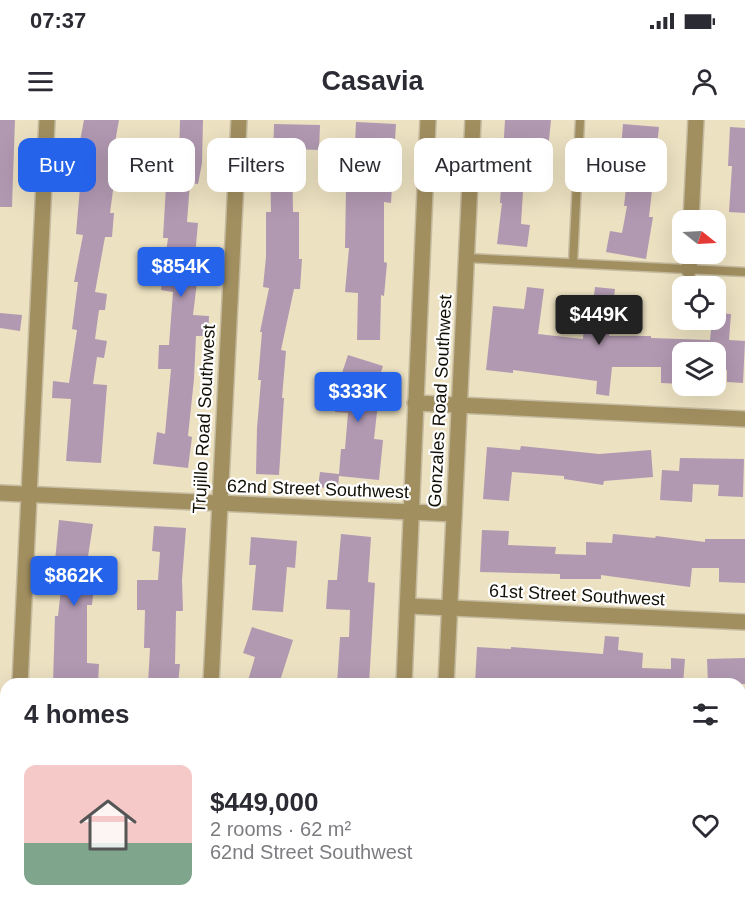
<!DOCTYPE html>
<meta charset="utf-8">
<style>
:root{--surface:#fff;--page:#f2f2f3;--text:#2b2b33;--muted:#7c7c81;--line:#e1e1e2;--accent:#2563eb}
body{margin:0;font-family:Helvetica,sans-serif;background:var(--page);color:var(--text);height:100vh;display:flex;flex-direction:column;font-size:22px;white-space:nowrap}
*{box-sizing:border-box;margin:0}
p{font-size:20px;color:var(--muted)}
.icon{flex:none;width:33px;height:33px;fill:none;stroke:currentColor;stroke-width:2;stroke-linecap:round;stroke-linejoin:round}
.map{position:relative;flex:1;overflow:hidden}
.panel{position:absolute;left:0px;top:558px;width:746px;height:234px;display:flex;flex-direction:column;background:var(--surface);border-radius:18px 18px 0 0;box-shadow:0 6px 24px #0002}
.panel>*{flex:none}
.guide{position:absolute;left:18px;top:18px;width:710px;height:54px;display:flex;gap:12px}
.needle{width:39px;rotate:108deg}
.buttons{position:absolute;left:672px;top:90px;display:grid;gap:12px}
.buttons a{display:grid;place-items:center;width:54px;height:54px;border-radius:12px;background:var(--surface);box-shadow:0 6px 24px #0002;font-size:30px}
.price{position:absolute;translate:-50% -51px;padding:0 14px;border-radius:6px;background:var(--accent);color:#fff;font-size:20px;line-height:39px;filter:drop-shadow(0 2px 3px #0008)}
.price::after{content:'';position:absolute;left:50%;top:36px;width:18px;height:14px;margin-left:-9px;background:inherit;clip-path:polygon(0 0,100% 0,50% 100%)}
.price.current{background:#222;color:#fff}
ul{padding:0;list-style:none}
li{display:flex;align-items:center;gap:18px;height:150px;padding:0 24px}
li+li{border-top:2px solid var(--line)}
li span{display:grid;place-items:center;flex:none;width:168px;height:120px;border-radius:12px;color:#555}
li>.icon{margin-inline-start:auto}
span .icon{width:72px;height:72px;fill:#fffc;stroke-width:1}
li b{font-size:26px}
h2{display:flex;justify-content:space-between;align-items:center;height:72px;padding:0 24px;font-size:26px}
.pill{padding:0 21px;border-radius:12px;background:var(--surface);box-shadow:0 6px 24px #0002;font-size:21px;line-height:54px}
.pill.current{background:var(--accent);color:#fff}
.status{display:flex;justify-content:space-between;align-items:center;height:42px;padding:0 30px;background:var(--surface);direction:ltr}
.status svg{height:16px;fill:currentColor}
header{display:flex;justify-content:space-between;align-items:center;height:78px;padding:0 24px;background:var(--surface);font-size:27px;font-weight:600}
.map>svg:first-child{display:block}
.building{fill:#b199b1}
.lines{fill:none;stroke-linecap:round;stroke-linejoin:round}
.service-casing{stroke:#c5bb9f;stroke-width:11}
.minor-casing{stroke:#c5bb9f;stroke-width:18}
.tertiary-casing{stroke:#c5bb9f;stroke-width:18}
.service{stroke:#a28f60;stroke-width:8}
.minor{stroke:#a28f60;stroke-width:15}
.tertiary{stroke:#a28f60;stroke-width:15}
.labels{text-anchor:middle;stroke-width:4.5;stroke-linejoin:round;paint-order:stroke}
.street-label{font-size:18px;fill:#131005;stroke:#fff}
</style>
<div class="status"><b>07:37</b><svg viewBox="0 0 49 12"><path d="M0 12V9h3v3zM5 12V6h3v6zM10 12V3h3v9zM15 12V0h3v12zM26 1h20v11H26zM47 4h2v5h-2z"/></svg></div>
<header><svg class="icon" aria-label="menu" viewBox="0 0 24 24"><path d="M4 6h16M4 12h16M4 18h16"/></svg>Casavia<svg class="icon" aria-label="person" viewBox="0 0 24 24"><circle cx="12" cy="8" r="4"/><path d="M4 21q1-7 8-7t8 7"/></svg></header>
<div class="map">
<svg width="745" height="792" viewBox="0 0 745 792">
<rect width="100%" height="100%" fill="#ece1c1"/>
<!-- building -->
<g class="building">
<polygon points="0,0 15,0 12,87 0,87"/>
<polygon points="84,0 119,0 112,39 117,40 110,93 114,93 112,117 105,117 95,172 107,174 105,190 99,190 95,219 107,221 104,238 97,237 93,264 107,265 101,343 66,341 71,279 52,278 53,261 69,263 77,210 72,209 78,162 74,162 83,115 76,114 80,67 78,67 84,22 80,21"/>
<polygon points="180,0 203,0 202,43 198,64 190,63 187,102 198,103 195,136 200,137 193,195 209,196 208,216 196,216 194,259 188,316 192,317 188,348 153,344 157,312 165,314 171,249 158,249 159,225 169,225 173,172 161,170 168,118 163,118 166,66 172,38 179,39"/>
<polygon points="505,0 551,0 547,40 525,38 521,104 530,105 527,127 497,124 502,83 500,83"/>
<polygon points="356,2 396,4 391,83 384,82 384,142 387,143 384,176 381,175 380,220 357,220 358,173 345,172 349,128 345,128 346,69 353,69"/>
<polygon points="274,4 320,5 319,30 292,29 293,92 299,92 299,139 302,139 300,169 294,169 281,230 286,231 282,278 284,278 279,355 256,354 257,308 261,260 258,260 262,212 260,212 269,168 263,167 266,137 266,92 271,92 270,39 273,39"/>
<polygon points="623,4 659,7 649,97 653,97 646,139 606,132 610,111 622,113 627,86 624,86 629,41 620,40"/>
<polygon points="730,7 745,8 745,93 729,92 732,46 728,46"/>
<polygon points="527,167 544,169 538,214 583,219 584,207 590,208 595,167 615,169 609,216 651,216 651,218 710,220 712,200 716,200 716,193 731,194 729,220 745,221 743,263 727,262 727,250 716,250 716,232 682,232 682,264 661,263 661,247 612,247 609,276 596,274 597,261 513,250 513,253 486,250 493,186 524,189"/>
<polygon points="0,193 22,195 20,211 0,208"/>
<polygon points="348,235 383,246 374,273 379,274 374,319 383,320 379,360 339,356 338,369 318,367 320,352 339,354 341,329 345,329 348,293 335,292 336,271"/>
<polygon points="521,326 599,334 651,330 653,357 604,361 603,365 564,359 564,356 512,352 509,381 483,379 487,327 520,330"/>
<polygon points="680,338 744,339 743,377 718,376 719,365 693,364 692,382 660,380 662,350 679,351"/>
<polygon points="59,400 93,404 85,456 95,457 92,485 87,485 87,543 99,544 98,564 53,564 55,496 58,496 64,442 55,441"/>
<polygon points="154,406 186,408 182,460 183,491 176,491 175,544 180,544 178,564 148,564 150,528 144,528 145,490 137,490 137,460 158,460 160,432 152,431"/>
<polygon points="482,410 509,411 508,425 556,427 555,434 586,435 586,422 612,423 613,414 655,418 656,416 705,422 705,419 745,419 745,463 719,462 719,448 692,448 690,467 601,455 601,459 560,459 560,454 480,452"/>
<polygon points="341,414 371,417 368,462 375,463 369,564 337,564 340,517 349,517 350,490 326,489 328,460 337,460"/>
<polygon points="251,417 297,421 295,448 287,447 283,492 252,490 256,445 249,445"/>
<polygon points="252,507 293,520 279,564 247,564 255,537 243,533"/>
<polygon points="605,516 619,517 618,530 643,533 642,548 671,549 671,538 685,539 683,564 475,564 477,527 511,529 511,527 603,534"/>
<polygon points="745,538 745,564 708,564 707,539"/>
</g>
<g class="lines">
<!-- service casing -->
<g class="service-casing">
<g id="service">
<polyline points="467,138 745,152"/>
<polyline points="573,143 580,0"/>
</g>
</g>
<!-- minor casing -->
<g class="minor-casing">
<g id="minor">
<polyline points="691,100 696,0"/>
<polyline points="689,150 690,134"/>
<polyline points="415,283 745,299"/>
<polyline points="0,373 454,394"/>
<polyline points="408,486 745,502"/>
<polyline points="20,564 47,0"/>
<polyline points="211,564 239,0"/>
<polyline points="740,757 745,758"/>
<polyline points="10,792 10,786"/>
<polyline points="201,792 201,786"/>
</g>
</g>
<!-- tertiary casing -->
<g class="tertiary-casing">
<g id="tertiary">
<polyline points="404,564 428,0"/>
<polyline points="446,564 473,0"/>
<polyline points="393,792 393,786"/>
<polyline points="436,792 436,786"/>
</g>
</g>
<!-- service -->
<use href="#service" class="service"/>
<!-- minor -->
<use href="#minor" class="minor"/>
<!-- tertiary -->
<use href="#tertiary" class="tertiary"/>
</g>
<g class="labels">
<!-- street labels -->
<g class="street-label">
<text transform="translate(440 281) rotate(-87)" y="6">Gonzales Road Southwest</text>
<text transform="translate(204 299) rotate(-87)" y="6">Trujillo Road Southwest</text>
<text transform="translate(318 369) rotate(2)" y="6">62nd Street Southwest</text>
<text transform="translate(577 475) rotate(3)" y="6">61st Street Southwest</text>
</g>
</g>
</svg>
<div class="buttons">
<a><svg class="needle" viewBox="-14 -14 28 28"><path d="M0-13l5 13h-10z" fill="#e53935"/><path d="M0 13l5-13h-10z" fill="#7c7c81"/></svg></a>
<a><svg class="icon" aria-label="locate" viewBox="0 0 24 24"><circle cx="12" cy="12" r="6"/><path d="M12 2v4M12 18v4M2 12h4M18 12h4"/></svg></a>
<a><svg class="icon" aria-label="layers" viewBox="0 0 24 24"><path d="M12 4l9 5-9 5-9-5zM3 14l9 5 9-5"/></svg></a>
</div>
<b class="price" style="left:181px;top:178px">$854K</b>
<b class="price current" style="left:599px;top:226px">$449K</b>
<b class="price" style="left:358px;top:303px">$333K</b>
<b class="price" style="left:74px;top:487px">$862K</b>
<div class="guide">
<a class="pill current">Buy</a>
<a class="pill">Rent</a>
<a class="pill">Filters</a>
<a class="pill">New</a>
<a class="pill">Apartment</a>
<a class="pill">House</a>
</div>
<section class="panel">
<h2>4 homes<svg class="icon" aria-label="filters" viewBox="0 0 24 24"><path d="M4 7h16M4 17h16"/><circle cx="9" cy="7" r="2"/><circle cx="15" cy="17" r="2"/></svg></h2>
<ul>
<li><span style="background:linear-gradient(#f6c9c9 65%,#7fa58c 0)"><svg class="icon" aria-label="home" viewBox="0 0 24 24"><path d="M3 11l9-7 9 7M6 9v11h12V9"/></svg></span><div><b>$449,000</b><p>2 rooms · 62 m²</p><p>62nd Street Southwest</p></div><svg class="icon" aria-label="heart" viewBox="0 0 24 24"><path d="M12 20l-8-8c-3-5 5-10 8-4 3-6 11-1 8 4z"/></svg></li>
</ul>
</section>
</div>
